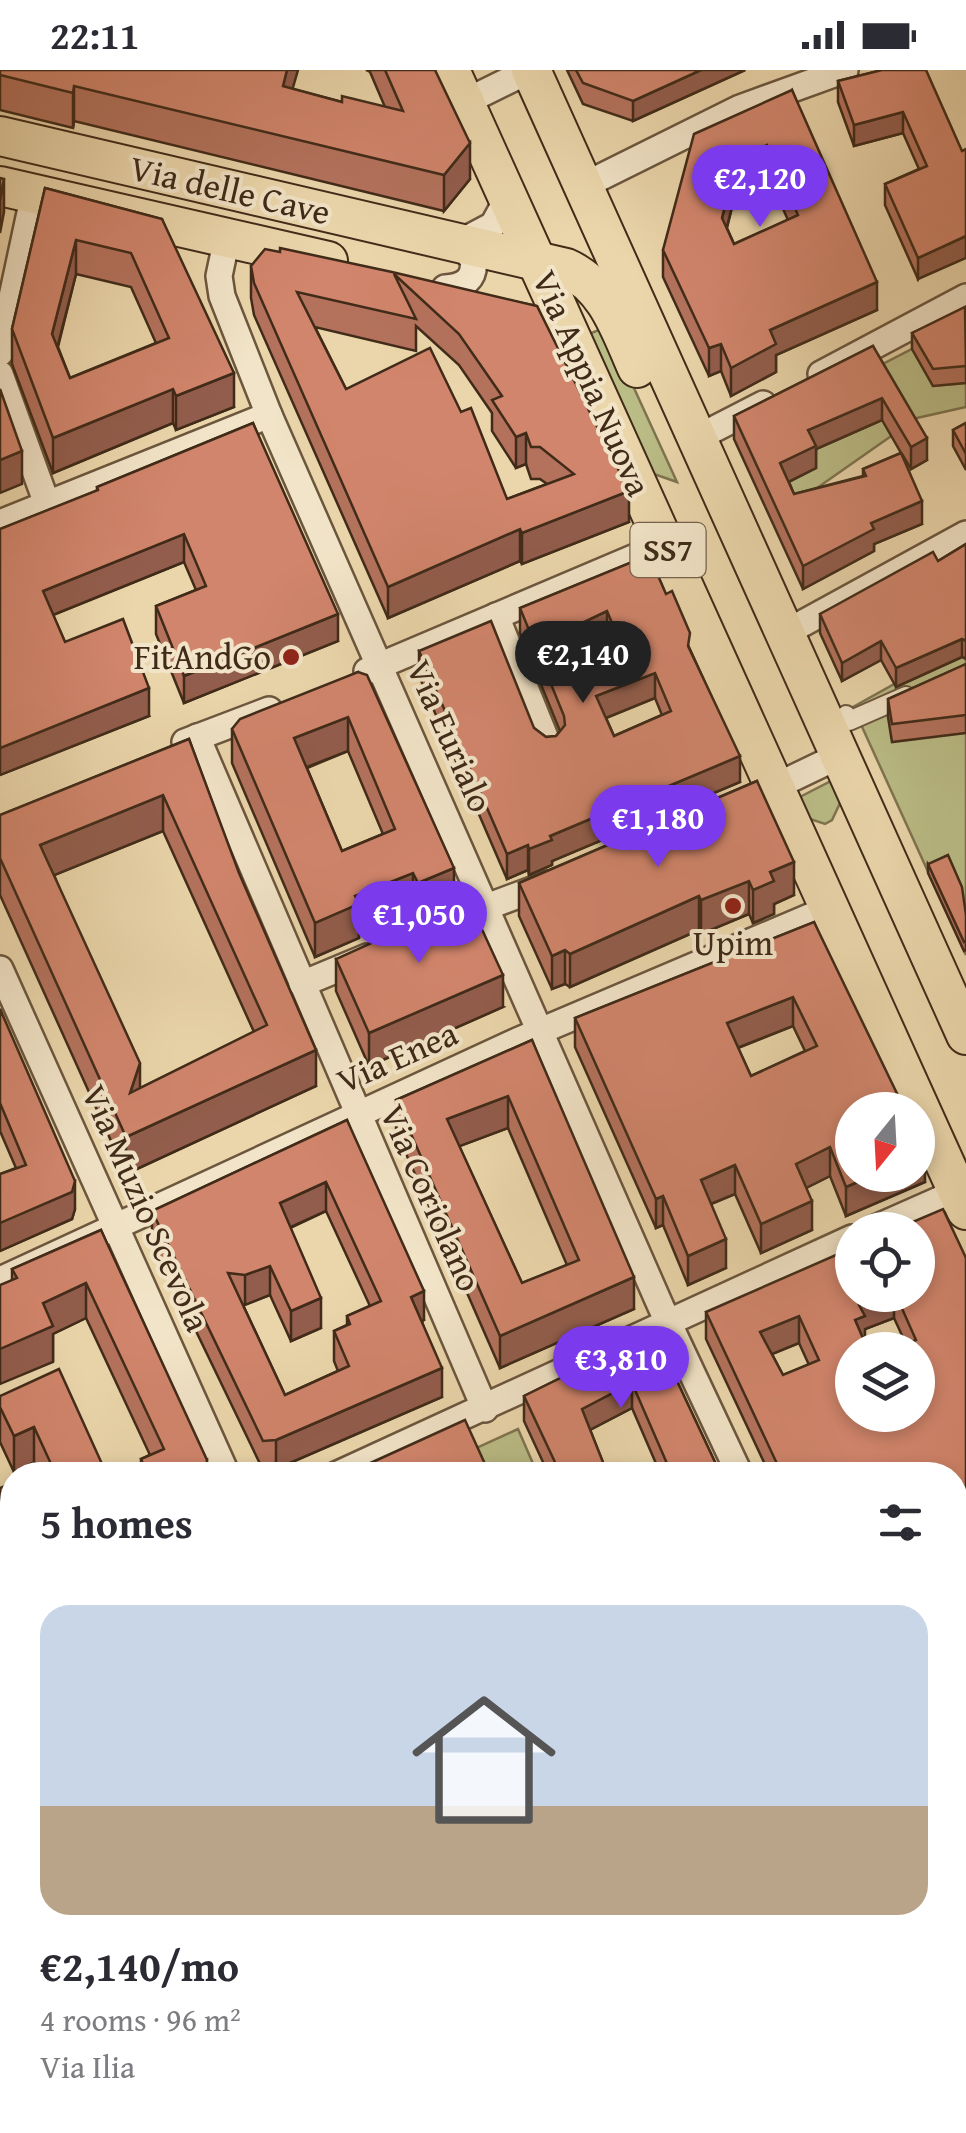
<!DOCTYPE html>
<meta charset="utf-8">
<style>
:root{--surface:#fff;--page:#f2f2f3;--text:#2b2b33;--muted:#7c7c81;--line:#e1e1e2;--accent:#7c3aed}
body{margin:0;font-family:"Gentium Book Plus",serif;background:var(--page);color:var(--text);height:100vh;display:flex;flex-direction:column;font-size:38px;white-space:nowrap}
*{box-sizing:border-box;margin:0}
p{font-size:32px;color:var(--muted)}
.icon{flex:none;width:55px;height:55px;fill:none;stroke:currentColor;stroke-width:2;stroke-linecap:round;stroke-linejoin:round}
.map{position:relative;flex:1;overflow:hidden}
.drawer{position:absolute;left:0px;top:1392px;width:968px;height:672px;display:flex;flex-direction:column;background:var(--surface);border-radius:40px 40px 0 0;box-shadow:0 5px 15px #0003}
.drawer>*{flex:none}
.needle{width:65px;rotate:198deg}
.controls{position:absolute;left:835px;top:1022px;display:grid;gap:20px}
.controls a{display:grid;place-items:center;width:100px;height:100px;border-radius:50%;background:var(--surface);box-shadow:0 5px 15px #0003;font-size:50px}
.price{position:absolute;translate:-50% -85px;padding:0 22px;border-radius:35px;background:var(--accent);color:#fff;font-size:32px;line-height:65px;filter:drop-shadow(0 2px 5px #0008)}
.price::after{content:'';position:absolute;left:50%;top:60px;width:30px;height:22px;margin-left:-15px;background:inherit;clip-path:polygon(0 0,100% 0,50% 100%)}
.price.selected{background:#222;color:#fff}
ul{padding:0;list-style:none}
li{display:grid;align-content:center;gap:20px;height:530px;padding:0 40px}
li+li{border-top:2px solid var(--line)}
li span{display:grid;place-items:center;height:310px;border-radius:30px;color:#555}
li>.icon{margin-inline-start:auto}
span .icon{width:180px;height:180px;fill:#fffc;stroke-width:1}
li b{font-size:42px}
h2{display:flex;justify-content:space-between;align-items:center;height:120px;padding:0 40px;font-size:42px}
.status{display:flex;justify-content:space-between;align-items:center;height:70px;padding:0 50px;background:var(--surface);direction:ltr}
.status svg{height:28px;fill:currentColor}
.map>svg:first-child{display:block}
.green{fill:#bbbd87;stroke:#7e7450;stroke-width:2.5}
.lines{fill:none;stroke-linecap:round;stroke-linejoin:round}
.pedestrian-casing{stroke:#6b563e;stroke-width:22}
.minor-casing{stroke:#6b563e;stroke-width:30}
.secondary-casing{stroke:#402b19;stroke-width:40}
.primary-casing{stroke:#402b19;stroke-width:42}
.pedestrian{stroke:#f2e4c8;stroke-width:18}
.minor{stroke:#f2e4c8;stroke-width:25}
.secondary{stroke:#f2e4c8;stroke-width:35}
.primary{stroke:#ebd6ab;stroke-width:38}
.wall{fill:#b4725d;stroke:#402b19;stroke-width:2.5;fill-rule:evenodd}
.shaded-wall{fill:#925d4c;stroke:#402b19;stroke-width:2.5}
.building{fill:#d1856c;stroke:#402b19;stroke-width:2.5;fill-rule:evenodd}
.poi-dot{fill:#8f2418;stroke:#f2e4c8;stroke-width:4}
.labels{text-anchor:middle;stroke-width:8;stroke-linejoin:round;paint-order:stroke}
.shield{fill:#f2e4c8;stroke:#75624e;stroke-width:2.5}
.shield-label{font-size:32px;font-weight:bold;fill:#402b19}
.street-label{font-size:35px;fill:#402b19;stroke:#f2e4c8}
.poi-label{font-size:35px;fill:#402b19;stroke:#f2e4c8;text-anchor:end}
</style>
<div class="status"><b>22:11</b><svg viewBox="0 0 49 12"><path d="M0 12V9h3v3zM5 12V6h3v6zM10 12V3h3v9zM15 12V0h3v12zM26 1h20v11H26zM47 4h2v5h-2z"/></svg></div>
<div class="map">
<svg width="966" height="2063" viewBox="0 0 966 2063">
<rect width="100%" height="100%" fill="#ebd6ab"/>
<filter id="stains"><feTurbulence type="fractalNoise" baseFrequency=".002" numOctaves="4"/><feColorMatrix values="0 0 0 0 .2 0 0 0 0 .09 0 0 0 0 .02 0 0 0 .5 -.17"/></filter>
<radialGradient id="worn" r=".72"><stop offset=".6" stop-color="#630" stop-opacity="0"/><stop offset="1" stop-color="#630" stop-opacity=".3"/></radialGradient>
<!-- green -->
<g class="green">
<polygon points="606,257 677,412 651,403 589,264"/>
<polygon points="912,279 933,316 966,313 966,337 917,348 790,437 780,416 789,342 836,370 866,357 873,299"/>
<polygon points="966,574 966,885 853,637"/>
<polygon points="833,710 842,729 832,750 825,754 801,746 794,730"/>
<polygon points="518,1359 538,1405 486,1405 474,1379"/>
</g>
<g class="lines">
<!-- pedestrian casing -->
<g class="pedestrian-casing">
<polyline id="pedestrian" points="846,645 849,651 906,626"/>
</g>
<!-- minor casing -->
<g class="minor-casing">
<g id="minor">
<polyline points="465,32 530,0"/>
<polyline points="585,115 740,38 845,0"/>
<polyline points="227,168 219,206 222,226 269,345 661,1237 740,1405"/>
<path d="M445,218C464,217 476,209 473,189L459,173L493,155L509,126"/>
<polyline points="0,283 34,124"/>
<polyline points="0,304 47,434"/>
<polyline points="821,304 966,227"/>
<polyline points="697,368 763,334"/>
<polyline points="0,453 269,345"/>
<polyline points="496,546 549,677"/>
<polyline points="787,562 966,464"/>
<polyline points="367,601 666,474"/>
<polyline points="197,667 485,1339"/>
<polyline points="185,672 269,640"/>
<polyline points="764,722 841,685"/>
<polyline points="473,842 548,814"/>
<polyline points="0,899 227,1405"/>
<polyline points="302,914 367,887"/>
<polyline points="871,1160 966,1118"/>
<polyline points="0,1210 517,971 828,839"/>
<polyline points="336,1405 852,1168"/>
<polyline points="955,1892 966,1886"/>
<polyline points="955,1943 966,1968"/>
<polyline points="516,2052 521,2063"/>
<polyline points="580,2063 602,2052"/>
<polyline points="742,2063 764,2052"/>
</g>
</g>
<!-- secondary casing -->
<g class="secondary-casing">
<g id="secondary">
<polyline points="0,1747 12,1771"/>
<polyline points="166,2052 171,2063"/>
</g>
</g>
<!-- primary casing -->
<g class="primary-casing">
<g id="primary">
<polyline points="450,0 966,1140"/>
<polyline points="531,0 966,965"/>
<path d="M0,66L566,198C607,216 620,260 637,298"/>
<polyline points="0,116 328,191"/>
</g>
</g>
<!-- pedestrian -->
<use href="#pedestrian" class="pedestrian"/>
<!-- minor -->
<use href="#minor" class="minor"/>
<!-- secondary -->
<use href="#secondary" class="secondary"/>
<!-- primary -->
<use href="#primary" class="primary"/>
</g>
<!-- wall -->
<g class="wall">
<polygon points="0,0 292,19 342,32 385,37 370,2 366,0 435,0 470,109 444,141 74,51 73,58 0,40"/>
<polygon points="567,0 745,0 633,51 583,34"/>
<polygon points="882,0 962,81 918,209 885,135 885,114 919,99 903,63 854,76 838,32 838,11"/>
<path d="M792,20L877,240L776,285V302L731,326L721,301L709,306L663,207V180ZM767,103L788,150L734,174L727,158L737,117Z"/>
<path d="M45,118L162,149L234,337L176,360L173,353L53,403L12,294V259ZM76,204L131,217L156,273L70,308L58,277Z"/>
<path d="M280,182L537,236L629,452L522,494L520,491L388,548L254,245L251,228V196ZM416,256L459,295L492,343V361L516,398L526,394L531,409H540L547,414L507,429L461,342L346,319L315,257L416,281Z"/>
<polygon points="966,239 966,313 933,316 912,279 912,263"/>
<path d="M873,276L927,390L911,399L902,384L922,454L874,474V481L803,519L734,369V346ZM882,350L901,383L863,399V406L794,424L789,412L816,398V379Z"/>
<polygon points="253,353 338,571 184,633 156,564 156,536 196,520 184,492 53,545 65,572 149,646 0,705 0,459 97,421 97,417"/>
<polygon points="966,353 966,400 953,376 953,360"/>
<polygon points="966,474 966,589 962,587 896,617 881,590 842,611 820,563 820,544 938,491"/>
<path d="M649,485L690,581L740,712L552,791V795L529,805L528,800L507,809L419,606V581L534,658L546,667L556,666L560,661L520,563V538ZM607,567L618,593L587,605L577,581ZM655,628L662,645L614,666L606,648Z"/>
<polygon points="966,594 966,663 892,672 888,647 888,629"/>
<path d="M358,602L454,832L418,848L413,837L359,859V868L315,887L232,693V659ZM348,681L383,764L342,781L307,698Z"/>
<path d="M189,669L316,1016L126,1104L0,825V745ZM163,761L254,962L140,1018L54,805Z"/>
<polygon points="757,711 794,825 774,834 774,844 753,853 749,844 701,864 699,860 570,917 565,914 552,919 519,846 519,813"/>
<polygon points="928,794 966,845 966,880 964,881 928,803"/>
<path d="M814,852L925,1112L846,1146L830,1106L806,1118L812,1160L761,1183L735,1124L716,1132L711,1134L726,1198L688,1215L663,1155L656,1158L575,977V948ZM793,956L805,981L751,1006L738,978Z"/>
<polygon points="336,889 503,937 369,996 336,921"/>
<polygon points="0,939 75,1139 72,1149 0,1181 0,1104 16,1098 0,1061"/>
<path d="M532,970L634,1239L500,1298L396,1061V1030ZM508,1058L567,1195L522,1213L459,1076Z"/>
<path d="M347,1050L424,1250L422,1251L442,1327L276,1399L263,1400L152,1170V1141ZM326,1141L370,1236L347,1246V1255L334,1261V1291L338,1301L285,1325L243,1235L270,1225L291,1271L321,1258L290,1158Z"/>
<polygon points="101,1160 207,1405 141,1405 141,1389 150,1385 86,1248 53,1264 53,1292 12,1210 12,1199"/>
<path d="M966,1188V1516L955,1522V1405H770L706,1269V1242L852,1225H918ZM894,1248L906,1274L852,1345L865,1259ZM799,1273L809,1295L783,1305L772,1284Z"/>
<polygon points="654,1262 721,1405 661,1405 632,1338 590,1360 608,1405 549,1405 524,1351 524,1326"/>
<polygon points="0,1326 107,1405 39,1401 34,1392 14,1402 0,1372"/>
<polygon points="12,1547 12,1659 0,1634 0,1553"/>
<polygon points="250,2052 484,2052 462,2063 453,2063 449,2056 436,2063 256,2063"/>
<polygon points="774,2052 955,2052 966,2063 751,2063"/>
</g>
<!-- shaded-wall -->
<g class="shaded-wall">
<polygon points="287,0 298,0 283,52 283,16"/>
<polygon points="701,0 745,0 633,51 633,31"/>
<polygon points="74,16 74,51 73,58 73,23"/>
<polygon points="903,42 903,63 854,76 854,55"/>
<polygon points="470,73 470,109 444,141 444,105"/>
<polygon points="767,75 767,103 737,117 722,176 722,148 737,90"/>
<polygon points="4,109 4,142 0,163 0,130"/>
<polygon points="966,166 966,188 918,209 918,188"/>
<polygon points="76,170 76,204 52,298 52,264"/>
<polygon points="877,212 877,240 776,285 776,302 731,326 731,298 770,260"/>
<polygon points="721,274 721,301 709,306 709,278"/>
<polygon points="234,303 234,337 176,360 176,326"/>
<polygon points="173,319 173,353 53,403 53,368"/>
<polygon points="882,328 882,350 816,379 816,398 780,416 780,393 808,360"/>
<polygon points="526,363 526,394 516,398 516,367"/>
<polygon points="927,368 927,390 911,399 911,377"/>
<polygon points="22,381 22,414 0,423 0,390"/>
<polygon points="629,421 629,452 522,494 522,463"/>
<polygon points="922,431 922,454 874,474 874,481 803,519 803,496 871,453"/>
<polygon points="520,459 520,491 388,548 388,517"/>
<polygon points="184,464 184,492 43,549 43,521"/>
<polygon points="607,541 607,567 567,586 567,560"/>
<polygon points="338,544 338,571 184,633 184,606"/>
<polygon points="962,569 962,587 896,617 896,598"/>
<polygon points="881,571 881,590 842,611 842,593"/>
<polygon points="655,603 655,628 596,652 596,626"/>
<polygon points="149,618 149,646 0,705 0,678"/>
<polygon points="348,647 348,681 294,702 294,668"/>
<polygon points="740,686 740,712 552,791 552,795 529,805 529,779 550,766"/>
<polygon points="163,725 163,761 40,811 40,775"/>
<polygon points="528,775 528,800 507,809 507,784"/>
<polygon points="794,792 794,825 774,834 774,844 753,853 753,820 770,802"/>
<polygon points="454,798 454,832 418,848 418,813"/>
<polygon points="413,803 413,837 359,859 359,868 315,887 315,853 355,826"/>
<polygon points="749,811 749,844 701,864 701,830"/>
<polygon points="699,826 699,860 570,917 570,884"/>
<polygon points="565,880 565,914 552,919 552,886"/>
<polygon points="503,905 503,937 369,996 369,963"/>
<polygon points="793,927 793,956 727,982 727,953"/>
<polygon points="316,980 316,1016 126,1104 126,1067"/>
<polygon points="140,993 140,1029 130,1023"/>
<polygon points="508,1026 508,1058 447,1081 447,1049"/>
<polygon points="830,1077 830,1106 796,1123 796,1094"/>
<polygon points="925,1083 925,1112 846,1146 846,1117 874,1105 918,1105 918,1086"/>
<polygon points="735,1095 735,1124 701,1138 701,1110"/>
<polygon points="75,1111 75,1139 72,1149 0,1181 0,1153"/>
<polygon points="326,1112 326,1141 280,1162 280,1133"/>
<polygon points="663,1126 663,1155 656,1158 656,1129"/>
<polygon points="812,1131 812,1160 761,1183 761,1154"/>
<polygon points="726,1169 726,1198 688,1215 688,1186"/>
<polygon points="270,1196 270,1225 245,1235 245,1205"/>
<polygon points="634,1207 634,1239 500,1298 500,1266"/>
<polygon points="86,1213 86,1248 53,1264 53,1292 0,1314 0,1279 43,1233"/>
<polygon points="424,1221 424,1250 411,1256 411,1227"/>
<polygon points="883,1225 894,1225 894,1248 865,1259 865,1273 855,1250 859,1235"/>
<polygon points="321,1228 321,1258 291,1271 291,1241"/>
<polygon points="799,1246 799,1273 760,1289 760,1262"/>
<polygon points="442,1298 442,1327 276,1399 276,1370"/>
<polygon points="632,1313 632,1338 582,1364 582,1339"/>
<polygon points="34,1357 34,1392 14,1402 14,1366"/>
<polygon points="207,1390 207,1405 187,1405"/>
<polygon points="790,1394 790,1405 779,1405 779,1398"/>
<polygon points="12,1461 12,1496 4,1500 4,1525 0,1527 0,1467"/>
<polygon points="966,1489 966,1516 955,1522 955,1495"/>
<polygon points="966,1596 966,1633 955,1638 955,1602"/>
<polygon points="966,1811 966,1848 955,1853 955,1816"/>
<polygon points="12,2013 12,2039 0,2043 0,2017"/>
<polygon points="433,2052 449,2052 449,2056 436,2063 414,2063"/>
<polygon points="459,2052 484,2052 462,2063 454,2063 454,2055"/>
<polygon points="892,2052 938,2052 938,2063 869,2063"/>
</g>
<!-- building -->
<g class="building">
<polygon points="0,0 287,0 283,16 342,32 342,26 403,41 385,0 435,0 470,73 444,105 74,16 73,23 0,5"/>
<polygon points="576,0 701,0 633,31 583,13"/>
<polygon points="882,0 926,0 962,81 966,79 966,166 918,188 885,114 927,96 903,42 854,55 838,11"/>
<path d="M792,20L877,212L770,260L776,274L731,298L721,274L709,278L663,180L694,64ZM767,75L798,145L734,174L722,148L737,90Z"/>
<polygon points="0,108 4,109 0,130"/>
<path d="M45,118L162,149L234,303L176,326L173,319L53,368L12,259ZM76,170L131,183L169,268L70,308L52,264Z"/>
<path d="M280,178L392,202L537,236L629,421L522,463L520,459L388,517L254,213L251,196L265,179L280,182ZM394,204L459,264L502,326L492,330L516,367L526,363L531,377H540L574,404L507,429L471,338L461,342L430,278L346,319L297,222L416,249Z"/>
<polygon points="965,237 966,296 933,299 912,263"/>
<polygon points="873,276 927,368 911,377 882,328 808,360 816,376 780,393 794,424 866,406 863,399 901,383 922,431 871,453 874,459 803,496 734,346"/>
<polygon points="0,319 22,381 0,390"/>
<polygon points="253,353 338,544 184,606 156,536 206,516 184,464 43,521 65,572 123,549 149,618 0,678 0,459 98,420 97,417"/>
<polygon points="966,353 966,384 953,360"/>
<polygon points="966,474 966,571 962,569 896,598 881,571 842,593 820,544 933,482 938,491"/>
<path d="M649,485L666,524L672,521L690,563L688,576L740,686L550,766L552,770L529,779L528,775L507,784L419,581L491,551L534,658L546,667L556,666L565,655L564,646L520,538ZM607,541L627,589L587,605L567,560ZM655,603L671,641L614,666L596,626Z"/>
<polygon points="966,594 966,645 892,654 888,629"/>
<path d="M358,602L367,605L454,798L418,813L413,803L355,826L359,834L315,853L232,659L240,649ZM348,647L395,759L342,781L294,668Z"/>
<path d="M189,669L239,803L316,980L126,1067L0,788V745ZM163,725L267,955L130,1023L140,993L40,775Z"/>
<polygon points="757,711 794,792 770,802 774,811 753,820 749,811 701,830 699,826 570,884 565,880 552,886 519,813"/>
<polygon points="948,785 962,817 966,845 966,871 964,872 928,794"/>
<polygon points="468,829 503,905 369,963 336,889"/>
<path d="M814,852L905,1040H852V1105H874L846,1117L830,1077L796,1094L812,1131L761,1154L735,1095L701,1110L726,1169L688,1186L663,1126L656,1129L575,948ZM793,927L817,976L751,1006L727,953Z"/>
<polygon points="0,939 75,1111 72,1122 0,1153 0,1104 26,1095 0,1033"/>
<path d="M532,970L634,1207L500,1266L396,1030ZM508,1026L579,1190L522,1213L447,1049Z"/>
<path d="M347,1050L424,1221L411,1227L442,1298L276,1370L263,1371L152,1141ZM326,1112L381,1231L347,1246L350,1254L334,1261L349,1296L285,1325L228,1203L245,1205L270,1196L291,1241L321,1228L280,1133Z"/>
<polygon points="918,1066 925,1083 918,1086"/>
<path d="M943,1139L966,1188V1489L955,1495V1405H795L790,1394L779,1398L706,1242L852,1178V1225H883L859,1235L865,1246L855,1250L868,1280H852V1345H918V1280H891L916,1270L896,1225H918V1160H894ZM799,1246L819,1290L783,1305L760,1262Z"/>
<polygon points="101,1160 207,1390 206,1396 187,1405 148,1405 141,1389 164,1379 86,1213 43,1233 53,1256 0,1279 0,1215 17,1208 12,1199"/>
<polygon points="654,1262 721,1405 672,1405 632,1313 582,1339 608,1405 561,1405 524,1326"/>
<polygon points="59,1299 107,1405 30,1405 52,1396 34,1357 14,1366 0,1337 0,1326"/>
<polygon points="465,1350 490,1405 447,1405 445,1401 435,1405 344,1405"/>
<polygon points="12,1413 12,1461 0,1467 0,1418"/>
<polygon points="12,1547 12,1630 0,1605 0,1553"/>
<polygon points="966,1547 966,1596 955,1602 955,1553"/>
<polygon points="955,1703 966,1742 966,1811 955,1816"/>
<polygon points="0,1823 1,1823 12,1843 12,2013 0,2017"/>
<polygon points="955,1976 966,1999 966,2063 952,2063 947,2052 955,2052"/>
<polygon points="12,2038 12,2052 133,2052 138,2063 0,2063 0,2041"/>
<polygon points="257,2052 433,2052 414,2063 263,2063"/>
<polygon points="646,2052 648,2052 653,2063 623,2063"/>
<polygon points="774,2052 892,2052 869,2063 751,2063"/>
</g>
<!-- markers -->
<g class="poi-dot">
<circle cx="291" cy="587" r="10"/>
<circle cx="733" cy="836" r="10"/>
</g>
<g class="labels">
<!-- shield labels -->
<rect class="shield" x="630.5" y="453" width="75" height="54" rx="8"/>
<g class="shield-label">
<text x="668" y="491">SS7</text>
</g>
<!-- street labels -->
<g class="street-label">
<text transform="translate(230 120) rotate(13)" y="12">Via delle Cave</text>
<text transform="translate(592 313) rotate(66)" y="12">Via Appia Nuova</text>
<text transform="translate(450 666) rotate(66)" y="12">Via Eurialo</text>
<text transform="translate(397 987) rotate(-24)" y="12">Via Enea</text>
<text transform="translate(431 1128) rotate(66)" y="12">Via Coriolano</text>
<text transform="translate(146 1138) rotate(66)" y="12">Via Muzio Scevola</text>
</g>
<!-- poi labels -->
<g class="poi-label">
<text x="271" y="599">FitAndGo</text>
<text x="733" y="885" text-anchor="middle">Upim</text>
</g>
</g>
<rect width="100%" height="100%" filter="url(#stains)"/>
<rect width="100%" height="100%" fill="url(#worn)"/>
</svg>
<div class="controls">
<a><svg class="needle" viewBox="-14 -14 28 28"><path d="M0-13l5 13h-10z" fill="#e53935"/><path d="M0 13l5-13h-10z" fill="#7c7c81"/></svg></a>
<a><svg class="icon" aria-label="locate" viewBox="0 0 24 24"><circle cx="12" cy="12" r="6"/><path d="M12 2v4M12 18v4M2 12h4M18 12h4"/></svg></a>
<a><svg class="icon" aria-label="layers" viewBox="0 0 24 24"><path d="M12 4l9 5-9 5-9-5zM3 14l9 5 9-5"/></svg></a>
</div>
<b class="price" style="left:760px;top:160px">€2,120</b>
<b class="price selected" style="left:583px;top:636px">€2,140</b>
<b class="price" style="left:658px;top:800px">€1,180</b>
<b class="price" style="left:419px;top:896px">€1,050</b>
<b class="price" style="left:621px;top:1341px">€3,810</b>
<section class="drawer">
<h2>5 homes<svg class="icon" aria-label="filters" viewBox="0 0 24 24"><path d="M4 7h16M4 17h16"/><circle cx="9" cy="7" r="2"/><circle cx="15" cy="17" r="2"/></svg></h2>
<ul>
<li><span style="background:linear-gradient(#c9d6e8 65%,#b9a48a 0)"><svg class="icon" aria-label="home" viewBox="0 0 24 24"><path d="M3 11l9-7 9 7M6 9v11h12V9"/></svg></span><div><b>€2,140/mo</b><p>4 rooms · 96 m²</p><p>Via Ilia</p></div></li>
</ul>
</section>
</div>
